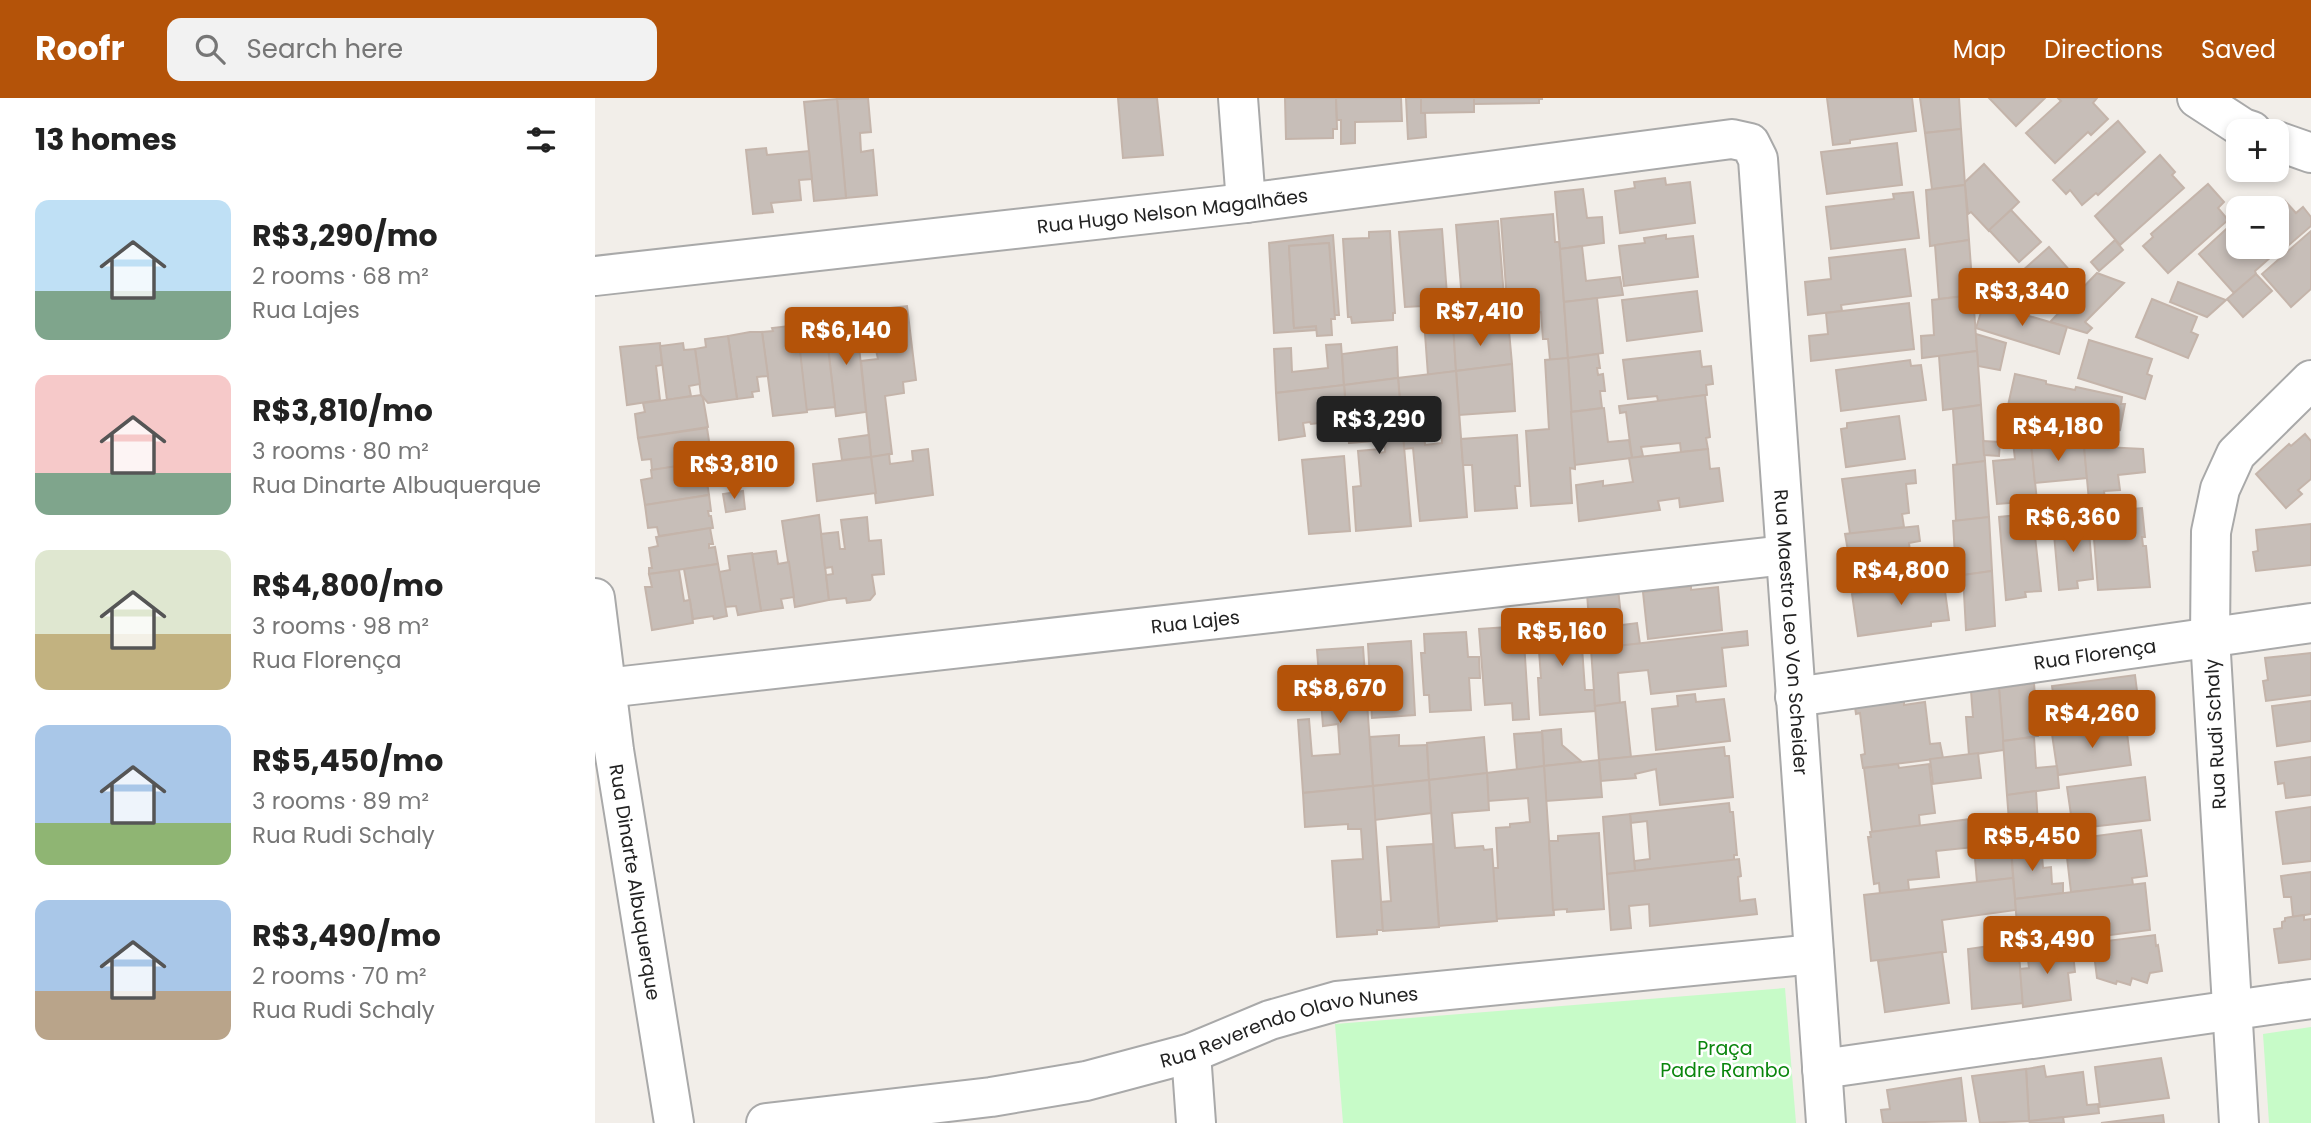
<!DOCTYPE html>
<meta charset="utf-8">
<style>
:root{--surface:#fff;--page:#f2f2f2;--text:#222;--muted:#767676;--accent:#b45309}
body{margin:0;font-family:Poppins,sans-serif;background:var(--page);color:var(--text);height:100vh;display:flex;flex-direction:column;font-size:26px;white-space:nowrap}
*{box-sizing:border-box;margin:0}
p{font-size:23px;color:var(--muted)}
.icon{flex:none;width:38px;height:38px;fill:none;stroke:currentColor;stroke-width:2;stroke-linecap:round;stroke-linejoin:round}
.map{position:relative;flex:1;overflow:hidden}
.side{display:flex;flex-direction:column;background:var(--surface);width:595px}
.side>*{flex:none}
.buttons{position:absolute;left:1631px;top:21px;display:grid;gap:14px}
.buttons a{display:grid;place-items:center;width:63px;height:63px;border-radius:14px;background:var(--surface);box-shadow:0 4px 10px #0003;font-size:35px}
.price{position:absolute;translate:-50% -60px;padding:0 16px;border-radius:7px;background:var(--accent);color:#fff;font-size:23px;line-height:46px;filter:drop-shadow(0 2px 4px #0008)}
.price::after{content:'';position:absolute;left:50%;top:42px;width:21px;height:16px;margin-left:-10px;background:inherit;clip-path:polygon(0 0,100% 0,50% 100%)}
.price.current{background:#222;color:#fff}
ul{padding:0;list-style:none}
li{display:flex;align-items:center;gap:21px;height:175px;padding:0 35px}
li span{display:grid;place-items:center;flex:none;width:196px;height:140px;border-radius:14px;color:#555}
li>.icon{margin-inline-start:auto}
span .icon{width:84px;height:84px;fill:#fffc;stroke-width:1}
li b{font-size:30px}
h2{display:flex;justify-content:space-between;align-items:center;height:84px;padding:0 35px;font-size:30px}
header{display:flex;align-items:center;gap:42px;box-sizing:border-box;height:98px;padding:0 35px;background:var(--accent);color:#fff}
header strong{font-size:33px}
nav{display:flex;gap:38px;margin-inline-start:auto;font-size:24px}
.search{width:490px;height:63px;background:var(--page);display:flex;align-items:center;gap:18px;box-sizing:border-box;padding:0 24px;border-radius:14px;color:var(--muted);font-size:26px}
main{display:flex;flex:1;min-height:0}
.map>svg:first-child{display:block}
.park{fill:#c7fbc8}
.building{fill:#c7beb8;stroke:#c4b4aa;stroke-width:2;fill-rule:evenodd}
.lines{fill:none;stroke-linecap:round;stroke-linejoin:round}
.minor-casing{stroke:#a9a9a9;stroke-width:42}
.minor{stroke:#fff;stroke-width:38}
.labels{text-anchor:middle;stroke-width:5;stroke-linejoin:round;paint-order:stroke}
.street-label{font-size:19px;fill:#222;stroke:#fff}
.park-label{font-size:19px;fill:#0a860d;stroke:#fff}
</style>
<header>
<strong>Roofr</strong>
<div class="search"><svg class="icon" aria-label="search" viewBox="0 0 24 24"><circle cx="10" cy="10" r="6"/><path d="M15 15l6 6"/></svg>Search here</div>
<nav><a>Map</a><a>Directions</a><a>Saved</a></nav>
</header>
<main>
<section class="side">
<h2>13 homes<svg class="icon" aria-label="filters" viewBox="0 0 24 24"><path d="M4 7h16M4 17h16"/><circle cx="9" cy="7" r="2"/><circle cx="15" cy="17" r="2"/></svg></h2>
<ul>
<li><span style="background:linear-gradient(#bfe0f5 65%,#7fa58c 0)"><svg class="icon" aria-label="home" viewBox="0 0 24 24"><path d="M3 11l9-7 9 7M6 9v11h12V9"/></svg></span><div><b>R$3,290/mo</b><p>2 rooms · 68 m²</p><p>Rua Lajes</p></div></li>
<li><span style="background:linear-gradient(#f6c9c9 70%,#7fa58c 0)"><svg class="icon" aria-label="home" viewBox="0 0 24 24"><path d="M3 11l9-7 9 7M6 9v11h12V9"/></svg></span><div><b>R$3,810/mo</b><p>3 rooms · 80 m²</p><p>Rua Dinarte Albuquerque</p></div></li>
<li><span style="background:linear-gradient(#dfe7d0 60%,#c2b280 0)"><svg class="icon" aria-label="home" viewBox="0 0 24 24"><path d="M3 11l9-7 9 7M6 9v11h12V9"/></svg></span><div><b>R$4,800/mo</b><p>3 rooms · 98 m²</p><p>Rua Florença</p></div></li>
<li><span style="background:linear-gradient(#a9c7e8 70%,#8fb573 0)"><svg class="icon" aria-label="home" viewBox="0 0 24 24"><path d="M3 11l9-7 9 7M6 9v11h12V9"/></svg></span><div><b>R$5,450/mo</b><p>3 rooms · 89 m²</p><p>Rua Rudi Schaly</p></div></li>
<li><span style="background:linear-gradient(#a9c7e8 65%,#b9a48a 0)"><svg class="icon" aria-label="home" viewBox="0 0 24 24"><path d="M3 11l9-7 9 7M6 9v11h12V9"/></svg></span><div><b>R$3,490/mo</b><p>2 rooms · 70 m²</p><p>Rua Rudi Schaly</p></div></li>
</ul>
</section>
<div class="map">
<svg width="1716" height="1025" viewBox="0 0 1716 1025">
<rect width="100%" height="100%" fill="#f2eee9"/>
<!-- park -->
<g class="park">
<polygon points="1190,890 1201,1025 748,1025 740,926"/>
<polygon points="1716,929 1716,1025 1674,1025 1668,936"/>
</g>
<!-- building -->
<g class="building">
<polygon points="273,0 276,34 265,35 266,54 278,52 282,97 251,100 242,1"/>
<polygon points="523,0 562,0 568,57 528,60"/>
<polygon points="690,0 741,0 742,31 738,31 738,40 691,41"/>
<polygon points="741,0 806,0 807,23 760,24 760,45 746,46 746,22 742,22"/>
<polygon points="811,0 826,0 826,15 830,15 831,39 813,41"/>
<polygon points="826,0 879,0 879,14 826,15"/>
<polygon points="879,0 947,0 947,1 944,1 944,5 879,6"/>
<polygon points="1232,0 1317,0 1321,33 1255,42 1255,45 1238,47"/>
<polygon points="1325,0 1364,0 1366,31 1330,35"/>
<polygon points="1394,0 1450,0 1421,28"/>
<polygon points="1463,0 1502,0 1498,5 1513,21 1496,37 1493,34 1460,65 1431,35 1466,3"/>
<polygon points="242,1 251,100 219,103 209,4"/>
<polygon points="1523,23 1550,54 1503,97 1501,95 1487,107 1475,92 1471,96 1458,82"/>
<polygon points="1366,31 1370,87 1337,91 1330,35"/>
<polygon points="1302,45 1307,87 1232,96 1226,54"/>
<polygon points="171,50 172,57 214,53 217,81 204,82 206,102 176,105 178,114 158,116 151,52"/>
<polygon points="1565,57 1580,74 1577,77 1589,90 1525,147 1500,118"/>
<polygon points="1389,66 1424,104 1394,133 1376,114 1373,116 1370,87 1370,84"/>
<polygon points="1070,80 1071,87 1095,84 1100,125 1025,135 1020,93 1040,90 1039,84"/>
<polygon points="1613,86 1629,104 1623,110 1633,122 1573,175 1548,148 1558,139 1556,136"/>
<polygon points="1370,87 1374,142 1335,148 1331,92"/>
<polygon points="988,91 992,120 1007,119 1009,145 965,151 960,94"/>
<polygon points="1318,94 1324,140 1236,151 1231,109 1299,101 1298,96"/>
<polygon points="1690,103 1701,115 1708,109 1716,119 1716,128 1687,153 1685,151 1660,173 1661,176 1639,195 1604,156 1640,123 1643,127 1643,149 1682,149 1682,110"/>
<polygon points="1416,112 1446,144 1424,164 1394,132"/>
<polygon points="958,116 960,144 964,144 965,151 973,260 955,262 953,241 948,241 946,214 913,217 906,121"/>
<polygon points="903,123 909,199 867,202 861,127"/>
<polygon points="847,131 853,210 857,210 861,273 833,277 828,208 810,209 804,134"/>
<polygon points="795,133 800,215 798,215 798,222 757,225 756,219 753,219 748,141 774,140 774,134"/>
<polygon points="1716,133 1716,191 1696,209 1667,176"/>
<polygon points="738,137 744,217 739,217 734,145 694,148 699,230 721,228 721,232 679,235 674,145"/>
<polygon points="1071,137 1071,141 1098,138 1103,179 1029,188 1024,148 1050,145 1049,140"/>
<polygon points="1374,142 1378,197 1344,201 1340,147"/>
<polygon points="1520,142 1528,152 1504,173 1496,164"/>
<polygon points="734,145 740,221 736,221 737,237 722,238 721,228 699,230 694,148"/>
<polygon points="987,148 991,183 1025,179 1028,197 969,204 965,151"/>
<polygon points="1454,149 1476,174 1439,206 1417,182"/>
<polygon points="1310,151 1316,198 1246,207 1247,213 1213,217 1210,184 1236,181 1234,160"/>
<polygon points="1502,175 1529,185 1490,224 1497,230 1492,235 1455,224"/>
<polygon points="1661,176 1677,193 1648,219 1632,201"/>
<polygon points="1583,184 1631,202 1612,219 1575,204"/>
<polygon points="1102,193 1107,233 1032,243 1027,202"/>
<polygon points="1378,197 1382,253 1327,260 1326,238 1339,237 1337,202"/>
<polygon points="1002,200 1008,255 973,260 969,204"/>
<polygon points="1557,201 1602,219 1596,234 1603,237 1593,260 1541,239"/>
<polygon points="1314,205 1319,251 1216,263 1214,238 1233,236 1231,215"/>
<polygon points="1389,205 1472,229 1464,256 1381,230"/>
<polygon points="312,208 321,282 308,284 309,295 290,298 297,356 276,359 266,263 283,261 281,252 265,254 260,214"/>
<polygon points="261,221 271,314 241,318 230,224"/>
<polygon points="877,223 878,235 914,233 917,266 861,273 858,225"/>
<polygon points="230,224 240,309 211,312 202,227"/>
<polygon points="202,227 212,314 178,318 167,234 178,233 177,230"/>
<polygon points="155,234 167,234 173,278 162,279 164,293 157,294 158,299 142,301 133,238"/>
<polygon points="1381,236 1411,245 1405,272 1383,268"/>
<polygon points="133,238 142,301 113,305 106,297 100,251 111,249 110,241"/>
<polygon points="1494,242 1557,261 1552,276 1557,278 1550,301 1483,280"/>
<polygon points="65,245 67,267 61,268 65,302 32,307 25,249"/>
<polygon points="88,245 89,252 100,251 105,286 94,288 96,298 72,302 65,248"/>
<polygon points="746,246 749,287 681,295 679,251 696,250 697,274 733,270 731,247"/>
<polygon points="802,249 803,280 749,287 747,256"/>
<polygon points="1105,253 1107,269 1116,268 1118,286 1111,287 1112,297 1063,303 1062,298 1033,301 1028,262"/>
<polygon points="1382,253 1386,307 1348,312 1344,258"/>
<polygon points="1003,256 1005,270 1002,270 1003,277 1008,276 1010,293 1005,293 1007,310 976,314 973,260"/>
<polygon points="973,260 980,367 980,371 975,370 977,405 936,408 931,333 954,331 950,262"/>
<polygon points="1315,262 1316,268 1326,267 1331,302 1246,313 1241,272"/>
<polygon points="917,266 920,313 864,317 861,273"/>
<path d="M861,273L872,419L825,423L818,350L809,351L803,280ZM845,320L847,345L830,347L828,322Z"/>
<polygon points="1420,276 1451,283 1451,286 1480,292 1481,289 1527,299 1526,306 1530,306 1525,332 1521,331 1517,348 1431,345 1435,326 1410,321"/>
<polygon points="803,280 816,428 761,433 758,389 766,388 763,353 785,351 785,355 790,354 788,318 776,320 779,343 754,345 749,287"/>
<polygon points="749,287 752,322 716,326 715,324 708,325 710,338 684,342 681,295"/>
<polygon points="106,297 108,300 113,329 43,340 40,316 50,314 48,305"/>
<polygon points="1110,297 1115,339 1111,340 1113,351 1086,354 1085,345 1046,349 1048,358 1037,360 1031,314 1025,315 1024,308"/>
<polygon points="1386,307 1390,363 1362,367 1358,311"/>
<polygon points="1009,310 1013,344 1034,342 1037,360 980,367 976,314"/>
<polygon points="1304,318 1310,361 1251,369 1246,331 1252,330 1252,325"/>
<polygon points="112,330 117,363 57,372 56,361 47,362 43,340"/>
<polygon points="1710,336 1716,343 1716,381 1703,392 1707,396 1691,410 1661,376 1694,346 1696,348"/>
<polygon points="274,337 276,359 247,362 244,341"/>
<polygon points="922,337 925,388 920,388 922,410 880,413 877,367 868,367 866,341"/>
<polygon points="1388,343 1405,344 1404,358 1389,357"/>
<polygon points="1418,344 1436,345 1442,403 1402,406 1398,363 1420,361"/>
<polygon points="1436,345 1489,348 1492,380 1440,385"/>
<polygon points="1489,348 1548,351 1550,374 1523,377 1525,392 1509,393 1510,401 1494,403"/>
<polygon points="333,351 338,397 281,405 276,359 294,356 295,366 318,363 317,353"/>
<polygon points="1113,351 1115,371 1124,370 1128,403 1085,409 1084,400 1063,403 1065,412 984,423 981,387 1008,383 1008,388 1038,384 1034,360"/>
<polygon points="749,358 755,433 714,436 707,362"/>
<polygon points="276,359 281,395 222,403 218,366"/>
<polygon points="1390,363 1394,419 1361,423 1358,367"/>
<polygon points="109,364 109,384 112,384 114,397 50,407 46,382 57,380 56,372"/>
<polygon points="1320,372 1321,385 1311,386 1314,415 1307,416 1309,429 1255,436 1247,381"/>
<polygon points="148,393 150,411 131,414 128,396"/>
<polygon points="114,397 116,413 113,413 114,418 116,418 118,430 64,438 62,429 53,430 50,407"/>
<polygon points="1547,410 1550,439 1547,439 1548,448 1551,448 1555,489 1503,492 1497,415"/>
<polygon points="1443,415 1444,428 1439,429 1446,493 1430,494 1431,499 1411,502 1404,419"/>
<polygon points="224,417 234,502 200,509 187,423"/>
<polygon points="272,419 274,443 286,442 289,476 277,477 280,496 275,502 252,505 251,500 234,502 231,477 238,476 237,469 230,470 226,436 243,434 245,451 250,451 246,422"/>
<polygon points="1394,419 1397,473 1361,478 1358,423"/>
<polygon points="1490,422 1491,435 1494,434 1498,481 1482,483 1483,490 1464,492 1458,425"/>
<polygon points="1716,426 1716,467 1661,473 1658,454 1663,453 1661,432"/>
<polygon points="1323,428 1325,443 1314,445 1317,472 1282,477 1283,488 1254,492 1248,454 1253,453 1250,436"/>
<polygon points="115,430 118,446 114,446 114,450 120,449 123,466 54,476 54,470 57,470 54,450 63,448 61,439"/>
<polygon points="181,453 183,466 194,464 199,499 186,501 188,510 166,513 157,456"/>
<polygon points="157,455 166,513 143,517 141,508 130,509 124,474 135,472 133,458"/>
<polygon points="123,466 132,518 119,521 118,518 98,521 89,471"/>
<polygon points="84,472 89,503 95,502 98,525 57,532 50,489 57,489 54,476"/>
<polygon points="1397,473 1400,528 1371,532 1368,477"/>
<polygon points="1348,479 1354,522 1336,524 1336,528 1263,538 1257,496 1280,492 1279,489 1283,488"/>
<polygon points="1096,488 1096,492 1123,489 1127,532 1053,541 1048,494"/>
<polygon points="1023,491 1027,527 1042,525 1045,546 996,551 992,495"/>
<polygon points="985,521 990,592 999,592 1000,613 945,617 943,580 946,580 944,553 941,553 939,524"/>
<polygon points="928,528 934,621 918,622 917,605 890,607 884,531"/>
<polygon points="1152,533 1153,547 1127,550 1131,588 1056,596 1053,572 1023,575 1025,605 1000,608 996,551"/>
<polygon points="871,534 873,559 884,559 885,580 874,580 876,612 835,614 834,597 829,597 826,555 830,555 829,536"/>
<polygon points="816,543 820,617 777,620 773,546"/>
<polygon points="768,549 778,688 708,695 703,622 714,621 717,658 745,656 743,626 728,628 722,552"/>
<polygon points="1716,555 1716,597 1671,603 1668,583 1673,582 1670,560"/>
<polygon points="1540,577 1542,593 1546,593 1550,619 1463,630 1457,588"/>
<polygon points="1439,585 1443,638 1408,643 1404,590"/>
<polygon points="1404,590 1409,652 1374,657 1371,619 1378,619 1376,593"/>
<polygon points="1100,596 1101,604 1129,601 1135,643 1061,652 1057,611 1083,608 1082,598"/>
<polygon points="1309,602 1309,607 1330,604 1335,646 1345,645 1348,660 1268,670 1266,657 1270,656 1265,615 1261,616 1260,609"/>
<polygon points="1716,603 1716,643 1682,648 1677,608"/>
<polygon points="1030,604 1036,659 1004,662 1000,608"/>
<polygon points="1531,627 1536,667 1463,677 1457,636"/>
<polygon points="966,631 967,647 987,664 949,668 947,633"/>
<polygon points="947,634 949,668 922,672 919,636"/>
<polygon points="804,637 804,648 832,647 834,682 778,688 775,639"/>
<polygon points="889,639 892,675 834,682 832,645"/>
<polygon points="1439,639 1441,670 1462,668 1464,690 1412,697 1408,643"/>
<polygon points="1129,649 1130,658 1134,658 1138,699 1065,707 1061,671 1040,676 1041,680 1006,683 1004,662"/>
<polygon points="1383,655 1386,680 1338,686 1335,661"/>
<polygon points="1716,659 1716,697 1691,700 1689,685 1683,686 1680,664"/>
<polygon points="1004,662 1007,699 951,703 949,668"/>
<polygon points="1303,666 1304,670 1334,666 1340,715 1324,717 1325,728 1277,734 1269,670"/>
<polygon points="949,668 959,817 901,821 898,770 903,770 901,730 915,729 915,726 935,724 933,700 893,703 892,675"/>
<polygon points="892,675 894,712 857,715 860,750 888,748 889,752 897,751 902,823 844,828 834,682"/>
<polygon points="1550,679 1555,722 1478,731 1472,689"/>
<polygon points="834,682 836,715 780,722 778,688"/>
<polygon points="778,688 788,832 782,832 782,836 742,839 737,763 768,761 766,731 753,731 753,726 710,729 708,695"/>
<polygon points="1441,693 1444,745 1416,749 1412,697"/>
<polygon points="1134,705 1135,714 1138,714 1142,757 1139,757 1139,762 1040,773 1039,763 1055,761 1052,723 1036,725 1035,716"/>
<polygon points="1716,709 1716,763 1688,766 1681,714"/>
<polygon points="1035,716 1040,773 1012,776 1008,719"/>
<polygon points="1414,716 1418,780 1382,784 1379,749 1341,753 1344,779 1313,782 1314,792 1285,796 1284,785 1279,786 1273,739 1276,739 1275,734"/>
<polygon points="1546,732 1552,778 1537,780 1538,787 1476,794 1470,742"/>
<polygon points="1004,735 1009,811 972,814 972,811 958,812 954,743 963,743 963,738"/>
<polygon points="1446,745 1448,770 1456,769 1457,786 1468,785 1468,795 1420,801 1416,749"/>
<polygon points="838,746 844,829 788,833 786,804 796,803 792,749"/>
<polygon points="1144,761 1146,778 1143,779 1145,803 1160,801 1162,816 1055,828 1054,806 1034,808 1036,830 1016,832 1012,776"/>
<polygon points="1716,774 1716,816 1698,819 1696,799 1689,799 1686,778"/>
<polygon points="1418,780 1421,812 1347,822 1351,854 1276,863 1269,797"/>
<polygon points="1550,785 1555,832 1507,838 1508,843 1424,854 1420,801"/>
<polygon points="1709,817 1709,822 1716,821 1716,861 1684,865 1679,831 1687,830 1687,824 1690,823 1690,820"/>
<polygon points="1560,837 1561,848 1563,847 1567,873 1555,875 1552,885 1537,880 1535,887 1522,883 1521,886 1502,880 1498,848 1504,848 1503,844"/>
<polygon points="1423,844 1428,905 1377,911 1373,851"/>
<polygon points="1477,847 1480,874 1473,875 1476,902 1428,909 1425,871 1434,870 1432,853"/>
<polygon points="1347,854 1354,905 1290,914 1283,863"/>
<polygon points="1566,960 1574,1000 1505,1009 1500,969"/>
<polygon points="1449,968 1451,979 1488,974 1492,1007 1503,1006 1504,1015 1434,1023 1431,971"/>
<polygon points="1431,971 1434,1023 1385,1025 1377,978"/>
<polygon points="1366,980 1371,1023 1288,1025 1286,1012 1295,1011 1292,992"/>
<polygon points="1568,1017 1569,1025 1506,1025"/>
<polygon points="1468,1019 1469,1025 1435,1025 1434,1023"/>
</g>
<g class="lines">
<!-- minor casing -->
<g class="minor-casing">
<g id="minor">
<polyline points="643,0 651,105"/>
<polyline points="1602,0 1648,30 1657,33"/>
<polyline points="1682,43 1716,55"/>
<path id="s1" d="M0,178L651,105L1137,41L1155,45L1163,61L1231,1025"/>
<path id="s2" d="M0,500L19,652L79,1025"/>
<path id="s3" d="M11,590L1190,457"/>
<path id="s4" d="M1200,599L1716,525"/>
<polyline points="596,955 601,1025"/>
<polyline points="1227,971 1716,901"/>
<path id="s5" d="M171,1025L396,999L491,983L596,955L675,922L742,903L1219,856"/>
<polyline points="1644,1025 1615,539 1616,434 1625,391 1641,356 1716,282"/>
</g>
</g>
<!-- minor -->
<use href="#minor" class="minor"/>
</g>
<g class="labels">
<!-- street labels -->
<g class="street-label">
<text dy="7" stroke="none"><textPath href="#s1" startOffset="581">Rua Hugo Nelson Magalhães</textPath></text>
<text dy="7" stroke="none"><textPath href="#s3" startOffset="593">Rua Lajes</textPath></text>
<text dy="7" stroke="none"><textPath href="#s1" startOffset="1656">Rua Maestro Leo Von Scheider</textPath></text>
<text dy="7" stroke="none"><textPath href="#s4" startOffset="303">Rua Florença</textPath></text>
<text transform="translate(1620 636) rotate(-93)" y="7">Rua Rudi Schaly</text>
<text dy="7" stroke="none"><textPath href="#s2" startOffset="287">Rua Dinarte Albuquerque</textPath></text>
<text dy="7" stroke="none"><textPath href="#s5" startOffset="534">Rua Reverendo Olavo Nunes</textPath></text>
</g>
<!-- park labels -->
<g class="park-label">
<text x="1130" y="957">Praça<tspan x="1130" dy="22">Padre Rambo</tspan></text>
</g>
</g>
</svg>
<div class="buttons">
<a>+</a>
<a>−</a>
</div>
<b class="price" style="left:1427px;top:230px">R$3,340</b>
<b class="price" style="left:885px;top:250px">R$7,410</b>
<b class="price" style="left:251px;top:269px">R$6,140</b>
<b class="price current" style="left:784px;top:358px">R$3,290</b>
<b class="price" style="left:1463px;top:365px">R$4,180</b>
<b class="price" style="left:139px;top:403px">R$3,810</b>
<b class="price" style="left:1478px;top:456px">R$6,360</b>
<b class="price" style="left:1306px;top:509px">R$4,800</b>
<b class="price" style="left:967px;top:570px">R$5,160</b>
<b class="price" style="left:745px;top:627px">R$8,670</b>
<b class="price" style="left:1497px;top:652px">R$4,260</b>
<b class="price" style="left:1437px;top:775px">R$5,450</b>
<b class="price" style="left:1452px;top:878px">R$3,490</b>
</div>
</main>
